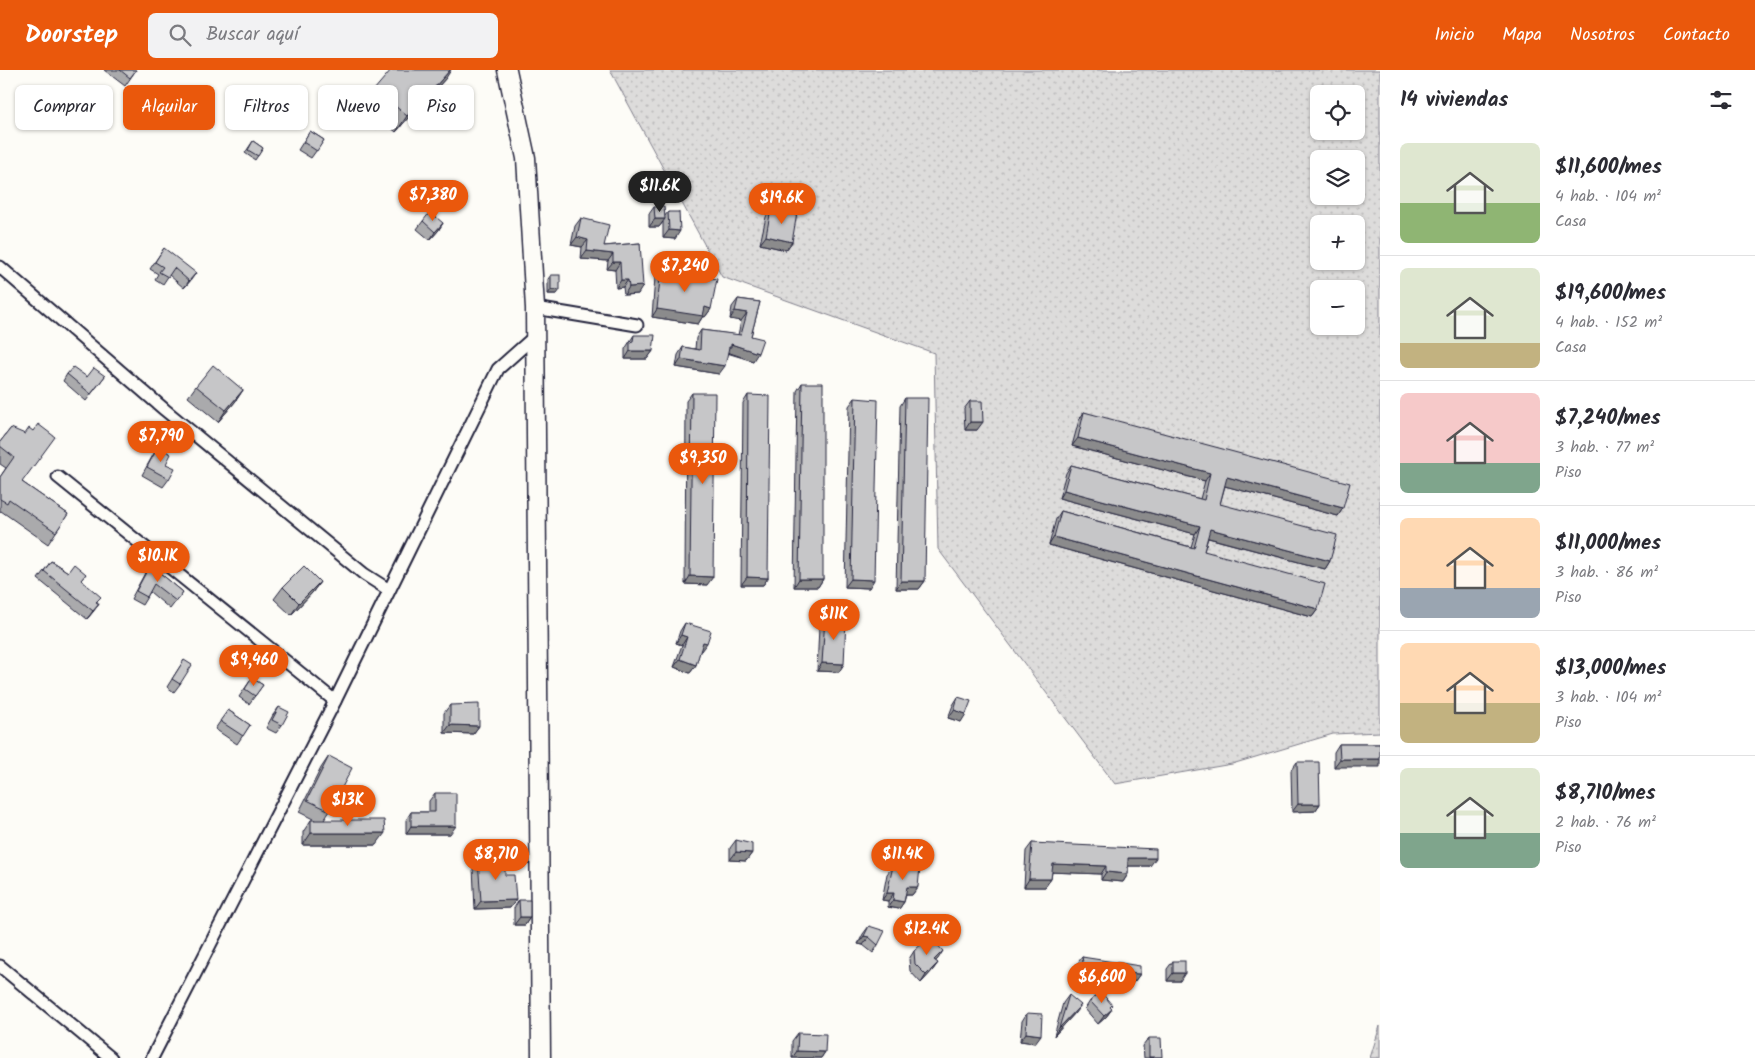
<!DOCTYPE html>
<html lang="es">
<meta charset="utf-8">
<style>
:root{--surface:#fff;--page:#f2f2f3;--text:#2b2b33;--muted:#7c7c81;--line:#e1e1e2;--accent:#ea580c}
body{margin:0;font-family:Kalam,sans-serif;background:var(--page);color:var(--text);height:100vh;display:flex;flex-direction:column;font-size:19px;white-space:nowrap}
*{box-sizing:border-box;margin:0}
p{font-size:16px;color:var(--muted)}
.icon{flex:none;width:28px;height:28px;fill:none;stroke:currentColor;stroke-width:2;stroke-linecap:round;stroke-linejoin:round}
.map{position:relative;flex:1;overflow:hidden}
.sheet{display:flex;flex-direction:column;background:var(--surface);width:375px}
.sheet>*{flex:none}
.banner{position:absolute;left:15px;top:15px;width:475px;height:45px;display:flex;gap:10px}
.controls{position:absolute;left:1310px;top:15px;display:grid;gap:10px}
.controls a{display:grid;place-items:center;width:55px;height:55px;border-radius:8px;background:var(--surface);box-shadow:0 1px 4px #0004;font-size:25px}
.price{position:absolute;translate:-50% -42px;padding:0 11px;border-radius:18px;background:var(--accent);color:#fff;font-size:16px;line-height:32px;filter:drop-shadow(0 1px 2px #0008)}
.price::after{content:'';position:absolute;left:50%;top:30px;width:15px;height:11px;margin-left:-8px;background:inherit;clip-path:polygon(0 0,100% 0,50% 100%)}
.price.current{background:#222;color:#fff}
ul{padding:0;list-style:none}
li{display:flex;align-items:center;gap:15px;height:125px;padding:0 20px}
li+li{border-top:1px solid var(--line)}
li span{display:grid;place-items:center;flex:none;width:140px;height:100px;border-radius:8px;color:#555}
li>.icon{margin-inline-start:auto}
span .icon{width:60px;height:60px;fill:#fffc;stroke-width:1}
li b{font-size:21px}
h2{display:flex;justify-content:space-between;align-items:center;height:60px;padding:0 20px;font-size:21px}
.chip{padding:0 18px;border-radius:8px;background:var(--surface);box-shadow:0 1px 4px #0004;font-size:18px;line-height:45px}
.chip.current{background:var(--accent);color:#fff}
header{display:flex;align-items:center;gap:30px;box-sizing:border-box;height:70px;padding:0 25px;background:var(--accent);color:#fff}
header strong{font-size:24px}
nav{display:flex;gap:28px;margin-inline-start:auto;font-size:18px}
.search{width:350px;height:45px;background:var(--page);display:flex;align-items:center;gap:12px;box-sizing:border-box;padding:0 18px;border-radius:8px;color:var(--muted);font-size:19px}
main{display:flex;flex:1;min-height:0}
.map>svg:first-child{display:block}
.grass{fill:url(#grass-dots);stroke:#807f8b;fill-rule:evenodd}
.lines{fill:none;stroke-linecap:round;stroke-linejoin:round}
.minor-casing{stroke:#22223b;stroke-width:15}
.primary-casing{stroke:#22223b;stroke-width:21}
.minor{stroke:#fdfcf7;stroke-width:11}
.primary{stroke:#fdfcf7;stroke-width:18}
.wall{fill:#aaaaac;stroke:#22223b}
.shaded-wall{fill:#8b8b8c;stroke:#22223b}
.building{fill:#c6c6c8;stroke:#22223b}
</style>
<header>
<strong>Doorstep</strong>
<div class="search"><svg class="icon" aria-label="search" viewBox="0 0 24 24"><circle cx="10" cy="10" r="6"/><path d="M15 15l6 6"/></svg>Buscar aquí</div>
<nav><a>Inicio</a><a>Mapa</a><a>Nosotros</a><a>Contacto</a></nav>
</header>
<main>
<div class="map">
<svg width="1380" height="988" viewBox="0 0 1380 988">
<defs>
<pattern id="grass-dots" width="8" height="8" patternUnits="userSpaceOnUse" patternTransform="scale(1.25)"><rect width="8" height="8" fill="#dddcdb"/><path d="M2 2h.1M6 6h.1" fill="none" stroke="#bdbcbd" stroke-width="1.8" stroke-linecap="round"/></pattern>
</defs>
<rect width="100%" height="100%" fill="#fdfcf7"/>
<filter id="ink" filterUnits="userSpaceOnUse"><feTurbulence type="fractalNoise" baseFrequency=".02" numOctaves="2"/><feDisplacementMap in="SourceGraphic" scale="10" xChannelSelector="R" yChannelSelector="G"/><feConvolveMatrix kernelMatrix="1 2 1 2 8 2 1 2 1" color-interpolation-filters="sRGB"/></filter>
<g filter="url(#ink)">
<!-- grass -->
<g class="grass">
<path d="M610,0H1380V662L1333,664L1232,694L1115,714L938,479L934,283L722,207ZM1319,24H1356V61H1319ZM1319,89H1356V126H1319ZM1319,154H1356V191H1319ZM1319,219H1356V256H1319Z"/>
<polygon points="1380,956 1380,988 1370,988"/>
</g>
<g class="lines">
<!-- minor casing -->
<g class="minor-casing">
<g id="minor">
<polyline points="0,197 165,340 364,504 389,520"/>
<polyline points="535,238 637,255"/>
<polyline points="58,407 335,631"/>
<polyline points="0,896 111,988"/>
<polyline points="152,988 335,631 498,299 535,266"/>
</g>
</g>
<!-- primary casing -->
<g class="primary-casing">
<polyline id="primary" points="507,0 526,88 535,238 541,988"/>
</g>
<!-- minor -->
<use href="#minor" class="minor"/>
<!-- primary -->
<use href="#primary" class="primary"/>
</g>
<!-- wall -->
<g class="wall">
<polygon points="104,0 136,0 125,16"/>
<polygon points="446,8 436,19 439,22 428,38 420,46 414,41 396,62 383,51 377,59 357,42 368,27"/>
<polygon points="310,61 324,70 311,88 298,80"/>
<polygon points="253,71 263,78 255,90 245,83"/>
<polygon points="654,137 664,147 668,142 675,169 663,168 663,152 659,157 649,157 649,144"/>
<polygon points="771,139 792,172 786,180 760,174 766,147"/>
<polygon points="581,148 604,176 640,173 638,224 624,225 623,217 616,218 615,200 607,199 608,191 581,189 582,177 571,175 575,156"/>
<polygon points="423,151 443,153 438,161 430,170 417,159"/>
<polygon points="164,178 191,210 184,218 169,205 163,214 155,209 158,204 150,199"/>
<polygon points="661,199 711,239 705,247 703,246 698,254 652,247 655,207"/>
<polygon points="551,205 557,224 548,224 548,209"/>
<polygon points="738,229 760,232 751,266 753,291 727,283 719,304 676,297 678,285 683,277 695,279 696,268 701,260 738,265 741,251 730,249 732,237"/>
<polygon points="634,265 653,281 647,289 625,289 625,279"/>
<polygon points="67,304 87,307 105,306 86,331 63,311"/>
<polygon points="802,313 823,509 818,517 794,517 797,321"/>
<polygon points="196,316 243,320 235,332 218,352 188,327"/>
<polygon points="692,323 707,515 685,514 686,331"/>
<polygon points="748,325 768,508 763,515 741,515 743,333"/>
<polygon points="855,328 869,518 845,517 849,336"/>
<polygon points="905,328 925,511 919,519 896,519 900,336"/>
<polygon points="970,331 977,360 965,360 964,339"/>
<polygon points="1084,342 1343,438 1338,446 1225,416 1220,434 1330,491 1325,499 1208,468 1204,481 1318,539 1312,547 1049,475 1056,449 1061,441 1191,477 1195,464 1059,428 1066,403 1071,395 1200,429 1205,411 1072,376 1079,350"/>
<polygon points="11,358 22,412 68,444 48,474 1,441 0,443 0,407 6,398 0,394 0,372"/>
<polygon points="158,377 166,394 169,409 163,417 142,405 153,385"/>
<polygon points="51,491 68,502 86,504 81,510 99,534 87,549 38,509"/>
<polygon points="151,493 160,503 183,522 170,539 150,522 142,535 131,529 146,501"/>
<polygon points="320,512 312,523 291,545 274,529 283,517"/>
<polygon points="825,548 839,602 817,601 819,556"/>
<polygon points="685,553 701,581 700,581 696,595 690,603 674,597 682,575 676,573 680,561"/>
<polygon points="184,590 180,614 174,622 167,617"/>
<polygon points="252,608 263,615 249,634 239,627"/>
<polygon points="958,627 961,652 948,648 953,635"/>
<polygon points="450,635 479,656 473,664 444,663 444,643"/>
<polygon points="279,637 282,655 276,663 266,658 273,645"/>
<polygon points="228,640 250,655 237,674 215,659"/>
<polygon points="1339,674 1380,674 1334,697 1334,682"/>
<polygon points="329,686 330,741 324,750 376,775 303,775 303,762 311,750 315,750 299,742 321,698"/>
<polygon points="1297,692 1320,734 1315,741 1292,742 1291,700"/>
<polygon points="435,723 450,764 406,764 406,750 411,742 429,742 429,731"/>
<polygon points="736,770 752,783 746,791 730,790 730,778"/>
<polygon points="1032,773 1150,796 1128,796 1128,804 1123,812 1101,810 1101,804 1052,802 1051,809 1045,817 1024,817 1026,781"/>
<polygon points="478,790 516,830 510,838 475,839 473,798"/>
<polygon points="893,796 918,817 912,825 906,825 904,832 899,839 888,837 888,831 882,830 887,804"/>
<polygon points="519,830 530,847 525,855 514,855 514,838"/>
<polygon points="869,856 878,875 873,883 863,875 858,874 863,864"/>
<polygon points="914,881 938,889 935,891 938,893 932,901 921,913 910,901 909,889"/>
<polygon points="1082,887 1140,904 1134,912 1102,910 1101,917 1096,925 1076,922 1078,905 1076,895"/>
<polygon points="1173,891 1180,911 1167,911 1167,899"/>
<polygon points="1069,925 1075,943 1054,966 1063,933"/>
<polygon points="1090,931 1112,935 1110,937 1112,939 1106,947 1098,954 1085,939"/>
<polygon points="1027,943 1035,973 1020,971 1022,951"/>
<polygon points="798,963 825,982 821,988 792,988 792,971"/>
<polygon points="1149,968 1161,988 1144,988 1143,976"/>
</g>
<!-- shaded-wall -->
<g class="shaded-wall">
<polygon points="450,0 451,0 446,8 428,28 434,18"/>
<polygon points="439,22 428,38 420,46 431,31"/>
<polygon points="425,26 414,41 396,62 407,46"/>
<polygon points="655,149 665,149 659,157 649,157"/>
<polygon points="443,153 438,161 430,170 435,162"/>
<polygon points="669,160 680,161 675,169 663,168"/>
<polygon points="766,166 792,172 786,180 760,174"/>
<polygon points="577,167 588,170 582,177 571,175"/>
<polygon points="587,181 613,184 608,191 581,189"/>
<polygon points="613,192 620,192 615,200 607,199"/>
<polygon points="196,203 191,210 184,218 189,211"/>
<polygon points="621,210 628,210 623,217 616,218"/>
<polygon points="643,216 638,224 624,225 629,217"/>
<polygon points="551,220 560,220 557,224 548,224"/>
<polygon points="705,237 711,239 705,247 703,246 698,254 652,247 657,239"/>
<polygon points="735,241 747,243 741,251 730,249"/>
<polygon points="731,274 758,283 753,291 727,282 729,277"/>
<polygon points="630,281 653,281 647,289 625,289"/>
<polygon points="681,289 725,296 719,304 676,297"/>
<polygon points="243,320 235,332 218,352 226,340"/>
<polygon points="970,352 983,352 977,360 965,360"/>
<polygon points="1078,368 1210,403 1205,411 1072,376"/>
<polygon points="1227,407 1343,438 1338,446 1221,415"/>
<polygon points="1064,420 1200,456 1195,464 1059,428"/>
<polygon points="1210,459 1330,491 1325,499 1205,467"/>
<polygon points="1054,467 1318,539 1312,547 1049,475"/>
<polygon points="690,506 713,507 707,515 685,514"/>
<polygon points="747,507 768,508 763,515 741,515"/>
<polygon points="799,509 823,509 818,517 794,517"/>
<polygon points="851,509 874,510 869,518 845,517"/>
<polygon points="901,511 925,511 919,519 896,519"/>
<polygon points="320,512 312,523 291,545 299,533"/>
<polygon points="99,534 93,542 87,549 93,541"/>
<polygon points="681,565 687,567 682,575 676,573"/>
<polygon points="703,572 707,573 701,581 698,580"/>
<polygon points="680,589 696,595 690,603 674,597"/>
<polygon points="822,593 844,594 839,602 817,601"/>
<polygon points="954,640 966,644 961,652 948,648"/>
<polygon points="450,655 479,656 473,664 444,663"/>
<polygon points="1340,689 1380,689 1380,697 1334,697"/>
<polygon points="1298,734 1320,734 1315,741 1292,742"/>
<polygon points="411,756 456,756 450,764 406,764"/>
<polygon points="311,763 385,763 376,775 303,775"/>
<polygon points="736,782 752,783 746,791 730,790"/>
<polygon points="1128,788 1156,788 1150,796 1123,796"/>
<polygon points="1053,794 1106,796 1101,804 1047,802"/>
<polygon points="1106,802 1128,804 1123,812 1101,810"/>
<polygon points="1029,809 1051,809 1045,817 1024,817"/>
<polygon points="907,817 918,817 912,825 902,825"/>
<polygon points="887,823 894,823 888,831 882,830"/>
<polygon points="516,830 510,838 475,839 481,831"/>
<polygon points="893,830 904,832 899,839 888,837"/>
<polygon points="520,847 530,847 525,855 514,855"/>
<polygon points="864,866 869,867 863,875 858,874"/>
<polygon points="943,881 938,889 928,898 934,890"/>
<polygon points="938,893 932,901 921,913 926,905"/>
<polygon points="1104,902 1140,904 1134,912 1098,910"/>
<polygon points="1173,903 1185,903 1180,911 1167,911"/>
<polygon points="1081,914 1101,917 1096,925 1076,922"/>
<polygon points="1081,935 1075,943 1054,966 1059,958"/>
<polygon points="1112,939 1106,947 1098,954 1104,946"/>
<polygon points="1026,963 1041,965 1035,973 1020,971"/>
<polygon points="797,981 825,982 821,988 792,988"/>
<polygon points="1149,987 1162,987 1161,988 1149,988"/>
</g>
<!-- building -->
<g class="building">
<polygon points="120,0 136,0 130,8"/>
<polygon points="391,0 450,0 434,18 439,22 431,31 425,26 407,46 394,35 388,43 368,27"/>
<polygon points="310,61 324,70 317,81 303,72"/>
<polygon points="253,71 263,78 258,86 248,80"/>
<polygon points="664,136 665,149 655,149 654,137"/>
<polygon points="771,139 797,143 792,172 766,166"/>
<polygon points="430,142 443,153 435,162 423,151"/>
<polygon points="668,142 679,142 680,161 669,160"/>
<polygon points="581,148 609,155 604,176 640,173 643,216 629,217 628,210 621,210 620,192 613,192 613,184 587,181 588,170 577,167"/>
<polygon points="164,178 196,203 189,211 174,198 168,207 159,202 163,197 155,192"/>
<polygon points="661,199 717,209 711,239 705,237 703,246 657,239"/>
<rect x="551" y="205" width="9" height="15"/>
<polygon points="738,229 760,232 751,266 763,269 758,283 731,274 731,277 729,277 725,296 681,289 683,277 700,280 701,260 741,265 747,243 735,241"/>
<polygon points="634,265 655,265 653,281 630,281 630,272 633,271"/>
<polygon points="213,295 243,320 226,340 196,316"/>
<polygon points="73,297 87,307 94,298 105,306 91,324 67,304"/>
<polygon points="802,313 823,313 823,509 799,509"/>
<polygon points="692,323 715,323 713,507 690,506"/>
<polygon points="748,325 770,326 768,508 747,507"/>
<polygon points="855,328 878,330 874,510 851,509"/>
<polygon points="905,328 928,328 925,511 901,511"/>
<polygon points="970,331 982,331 983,352 970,352"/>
<polygon points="1084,342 1350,413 1343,438 1227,407 1220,434 1337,465 1330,491 1210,459 1204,481 1325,514 1318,539 1054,467 1061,441 1194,478 1200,456 1064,420 1071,395 1204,430 1210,403 1078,368"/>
<polygon points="38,354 55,367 22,412 68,444 56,462 9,429 7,433 0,429 0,407 14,387 0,376 0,372 11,358 25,364 29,358 33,361"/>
<polygon points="158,377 171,384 166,394 175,398 169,409 147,397"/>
<polygon points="51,491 68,502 74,494 86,504 81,510 101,527 96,532 99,534 93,541 44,501"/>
<polygon points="151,493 162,498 160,503 183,522 176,531 154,514 147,527 136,521"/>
<polygon points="304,496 320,512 299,533 283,517"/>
<polygon points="825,548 846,549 844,594 822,593"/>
<polygon points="685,553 711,561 707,573 703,572 696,595 680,589 687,567 681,565"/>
<polygon points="184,590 192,595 180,614 172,609"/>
<polygon points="252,608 263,615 255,626 245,619"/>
<polygon points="958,627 971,631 966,644 954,640"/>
<polygon points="479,634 479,656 450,655 450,635"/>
<polygon points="279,637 289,642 282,655 272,650"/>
<polygon points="228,640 250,655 243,666 220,651"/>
<polygon points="1339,674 1380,674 1380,689 1340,689"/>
<polygon points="329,686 352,698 330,741 307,730"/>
<polygon points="1297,692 1319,692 1320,734 1298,734"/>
<polygon points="435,723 456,723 456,756 411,756 411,742 435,742"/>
<polygon points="311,750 384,750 385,763 311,763"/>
<polygon points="736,770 752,774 752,783 736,782"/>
<polygon points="1032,773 1156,779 1156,788 1128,788 1128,804 1106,802 1106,796 1053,794 1051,809 1029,809"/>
<polygon points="505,788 505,805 514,805 516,830 481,831 478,790"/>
<polygon points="893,796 920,797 918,817 907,817 904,832 893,830 894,823 887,823"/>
<polygon points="519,830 530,830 530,847 520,847"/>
<polygon points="869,856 885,861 878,875 869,867 864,866"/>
<polygon points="927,869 933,870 943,881 934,890 938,893 926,905 915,894 914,881"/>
<polygon points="1082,887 1140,896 1140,904 1104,902 1101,917 1081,914 1084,897"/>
<rect x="1173" y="891" width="12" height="12"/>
<polygon points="1101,922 1112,935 1110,937 1112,939 1104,946 1090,931"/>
<polygon points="1069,925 1081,935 1059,958"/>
<polygon points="1027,943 1042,944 1041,965 1026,963"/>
<polygon points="798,963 826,964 825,982 797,981"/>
<polygon points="1149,968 1161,968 1162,987 1149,987"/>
</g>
</g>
</svg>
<div class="controls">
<a><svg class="icon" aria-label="locate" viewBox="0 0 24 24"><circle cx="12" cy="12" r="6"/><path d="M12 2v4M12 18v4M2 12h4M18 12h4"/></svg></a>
<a><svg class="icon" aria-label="layers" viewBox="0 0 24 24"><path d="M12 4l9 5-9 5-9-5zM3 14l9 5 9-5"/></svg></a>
<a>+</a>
<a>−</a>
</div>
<b class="price current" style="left:660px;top:143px">$11.6K</b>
<b class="price" style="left:433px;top:152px">$7,380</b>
<b class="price" style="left:782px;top:155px">$19.6K</b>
<b class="price" style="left:685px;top:223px">$7,240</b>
<b class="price" style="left:161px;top:393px">$7,790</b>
<b class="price" style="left:703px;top:415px">$9,350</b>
<b class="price" style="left:158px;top:513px">$10.1K</b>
<b class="price" style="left:834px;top:571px">$11K</b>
<b class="price" style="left:254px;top:617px">$9,460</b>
<b class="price" style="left:348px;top:757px">$13K</b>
<b class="price" style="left:496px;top:811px">$8,710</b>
<b class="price" style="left:903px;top:811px">$11.4K</b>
<b class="price" style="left:927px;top:886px">$12.4K</b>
<b class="price" style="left:1102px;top:934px">$6,600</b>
<div class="banner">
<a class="chip">Comprar</a>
<a class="chip current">Alquilar</a>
<a class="chip">Filtros</a>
<a class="chip">Nuevo</a>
<a class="chip">Piso</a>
</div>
</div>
<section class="sheet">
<h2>14 viviendas<svg class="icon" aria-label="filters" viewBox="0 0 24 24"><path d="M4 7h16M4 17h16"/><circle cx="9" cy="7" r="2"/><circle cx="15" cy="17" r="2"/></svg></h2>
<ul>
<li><span style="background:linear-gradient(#dfe7d0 60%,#8fb573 0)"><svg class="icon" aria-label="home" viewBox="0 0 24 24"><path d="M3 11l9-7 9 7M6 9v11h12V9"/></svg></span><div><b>$11,600/mes</b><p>4 hab. · 104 m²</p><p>Casa</p></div></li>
<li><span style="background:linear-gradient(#dfe7d0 75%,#c2b280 0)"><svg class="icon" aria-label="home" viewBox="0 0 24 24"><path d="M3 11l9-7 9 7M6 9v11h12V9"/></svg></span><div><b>$19,600/mes</b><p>4 hab. · 152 m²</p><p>Casa</p></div></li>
<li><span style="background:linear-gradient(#f6c9c9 70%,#7fa58c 0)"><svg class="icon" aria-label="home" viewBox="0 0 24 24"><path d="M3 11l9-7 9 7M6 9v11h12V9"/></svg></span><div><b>$7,240/mes</b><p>3 hab. · 77 m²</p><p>Piso</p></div></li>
<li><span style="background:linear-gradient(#ffd9b3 70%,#9aa5b1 0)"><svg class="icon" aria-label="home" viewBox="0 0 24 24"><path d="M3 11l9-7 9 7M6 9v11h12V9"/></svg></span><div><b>$11,000/mes</b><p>3 hab. · 86 m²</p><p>Piso</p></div></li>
<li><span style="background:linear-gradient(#ffd9b3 60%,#c2b280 0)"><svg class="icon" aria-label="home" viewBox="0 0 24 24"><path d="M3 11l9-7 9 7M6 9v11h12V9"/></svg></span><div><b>$13,000/mes</b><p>3 hab. · 104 m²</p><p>Piso</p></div></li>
<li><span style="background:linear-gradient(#dfe7d0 65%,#7fa58c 0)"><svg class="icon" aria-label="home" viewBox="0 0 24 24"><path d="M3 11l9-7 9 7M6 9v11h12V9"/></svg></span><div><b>$8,710/mes</b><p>2 hab. · 76 m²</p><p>Piso</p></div></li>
</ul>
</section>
</main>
